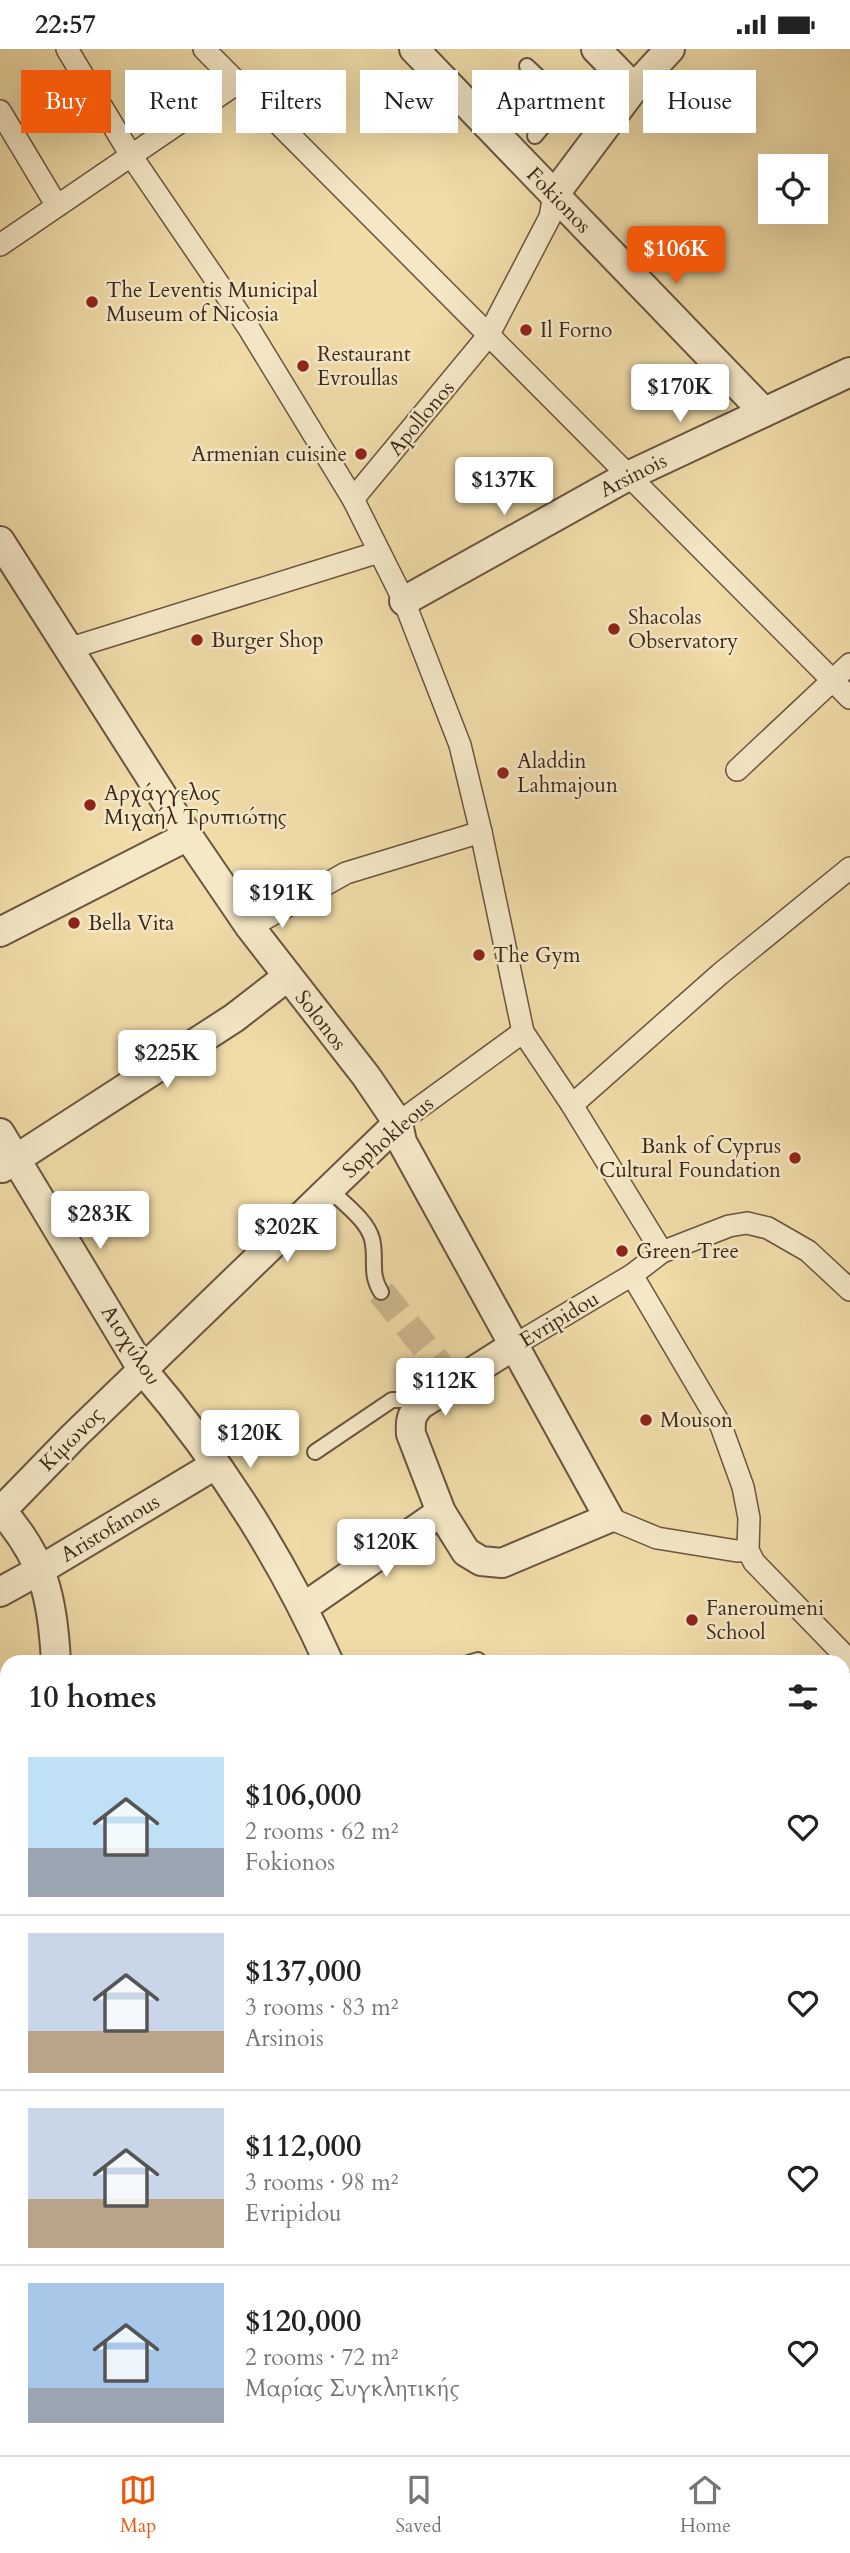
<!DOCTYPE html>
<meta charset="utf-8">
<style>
:root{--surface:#fff;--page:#f2f2f2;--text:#222;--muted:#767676;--line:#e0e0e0;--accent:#ea580c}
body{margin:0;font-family:Cardo,serif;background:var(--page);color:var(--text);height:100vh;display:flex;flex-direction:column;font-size:26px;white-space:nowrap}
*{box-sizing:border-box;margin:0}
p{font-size:23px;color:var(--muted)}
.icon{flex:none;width:38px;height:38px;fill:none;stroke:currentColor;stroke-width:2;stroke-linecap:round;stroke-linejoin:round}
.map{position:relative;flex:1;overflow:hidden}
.side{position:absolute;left:0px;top:1606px;width:850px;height:800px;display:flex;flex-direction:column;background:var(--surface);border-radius:21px 21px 0 0;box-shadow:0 7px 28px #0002}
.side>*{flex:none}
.banner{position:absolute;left:21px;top:21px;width:808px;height:63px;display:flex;gap:14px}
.fabs{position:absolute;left:758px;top:105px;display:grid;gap:14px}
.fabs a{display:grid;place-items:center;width:70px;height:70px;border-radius:0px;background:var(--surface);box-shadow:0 7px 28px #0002;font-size:35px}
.price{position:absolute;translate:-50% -60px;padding:0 16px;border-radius:7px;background:#fff;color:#222;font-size:23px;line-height:46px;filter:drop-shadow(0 2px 4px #0008)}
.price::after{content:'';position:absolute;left:50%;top:42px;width:21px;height:16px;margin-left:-10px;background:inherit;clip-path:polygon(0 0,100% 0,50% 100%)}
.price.current{background:var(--accent);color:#fff}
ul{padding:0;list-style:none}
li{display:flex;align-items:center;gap:21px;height:175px;padding:0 28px}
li+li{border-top:2px solid var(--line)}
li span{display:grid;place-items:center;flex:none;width:196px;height:140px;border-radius:0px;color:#555}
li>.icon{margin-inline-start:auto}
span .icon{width:84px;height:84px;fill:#fffc;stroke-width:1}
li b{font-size:30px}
h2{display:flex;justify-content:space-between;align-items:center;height:84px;padding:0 28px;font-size:30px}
.chip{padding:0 24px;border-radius:0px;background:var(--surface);box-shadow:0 7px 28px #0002;font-size:24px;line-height:63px}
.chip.current{background:var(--accent);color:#fff}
.status{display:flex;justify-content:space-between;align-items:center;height:49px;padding:0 35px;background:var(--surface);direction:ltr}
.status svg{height:19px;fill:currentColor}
.menu{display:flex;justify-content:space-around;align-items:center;height:98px;border-top:2px solid var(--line);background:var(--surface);font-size:19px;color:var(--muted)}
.menu a{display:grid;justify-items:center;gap:4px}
.menu .current{color:var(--accent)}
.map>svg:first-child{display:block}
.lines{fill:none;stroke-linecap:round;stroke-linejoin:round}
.minor-tunnel{stroke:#ccb88d;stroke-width:28;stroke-dasharray:28 14;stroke-linecap:butt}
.service-casing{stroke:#69553e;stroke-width:18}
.pedestrian-casing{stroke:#69553e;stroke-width:24}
.minor-casing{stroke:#69553e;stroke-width:32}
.service{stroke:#f5e8c7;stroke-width:14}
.pedestrian{stroke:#f5e8c7;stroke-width:21}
.minor{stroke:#f5e8c7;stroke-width:28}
.poi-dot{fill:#8f2418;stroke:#f5e8c7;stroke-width:2.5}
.labels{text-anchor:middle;stroke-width:5;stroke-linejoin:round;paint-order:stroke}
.street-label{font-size:21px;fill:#3c281b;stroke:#f5e8c7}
.poi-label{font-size:21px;fill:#3c281b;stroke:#f5e8c7;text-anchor:start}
</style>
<div class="status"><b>22:57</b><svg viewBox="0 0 49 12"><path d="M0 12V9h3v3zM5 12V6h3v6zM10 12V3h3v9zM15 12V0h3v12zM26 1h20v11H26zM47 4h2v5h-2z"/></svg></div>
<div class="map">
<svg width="850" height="2406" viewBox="0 0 850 2406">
<rect width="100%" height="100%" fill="#f0dca9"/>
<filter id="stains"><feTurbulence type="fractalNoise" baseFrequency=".00286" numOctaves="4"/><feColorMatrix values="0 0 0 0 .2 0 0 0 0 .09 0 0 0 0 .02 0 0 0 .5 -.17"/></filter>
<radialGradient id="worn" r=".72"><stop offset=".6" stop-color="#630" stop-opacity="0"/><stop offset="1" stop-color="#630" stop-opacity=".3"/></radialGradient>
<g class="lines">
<!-- minor-tunnel -->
<polyline class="minor-tunnel" points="381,1243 445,1323"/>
<!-- service casing -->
<g class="service-casing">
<g id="service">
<polyline points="527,17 564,52 577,50 609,73"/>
<polyline points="535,87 564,52"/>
<path d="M329,1140C343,1154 367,1171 372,1190C377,1210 369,1224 381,1243"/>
<polyline points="315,1403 392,1351 404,1351 420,1356"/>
<polyline points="468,1614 478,1611 481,1614"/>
<polyline points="198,2399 200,2406"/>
</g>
</g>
<!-- pedestrian casing -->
<g class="pedestrian-casing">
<g id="pedestrian">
<polyline points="67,0 132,108 248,278 353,450 404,552 460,696 481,783 523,983 572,1056 662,1203"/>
<polyline points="204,0 850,649"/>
<polyline points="0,62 57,157"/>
<polyline points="0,196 239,33"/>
<polyline points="353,450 488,287 550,168 554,146"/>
<polyline points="71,599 379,503"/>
<polyline points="737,721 850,615"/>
<polyline points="250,878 346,824 481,783"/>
<polyline points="572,1056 720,925 850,819"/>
<polyline points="398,1074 523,983"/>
<polyline points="632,1226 721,1377 743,1438 749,1469 748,1501 754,1513 850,1612"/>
<polyline points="513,1297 632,1226 662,1203 729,1177 747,1174 768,1179 808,1202 850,1241"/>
<polyline points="609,1469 657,1489 737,1502 748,1501"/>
<polyline points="3,1710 7,1711"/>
<polyline points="844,1746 845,1702 850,1695"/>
</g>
</g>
<!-- minor casing -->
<g class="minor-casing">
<g id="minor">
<polyline points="414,0 763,362"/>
<polyline points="596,0 634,39"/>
<polyline points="554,146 634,39 670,0"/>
<path d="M0,492L188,787L250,878L366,1027L398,1074L402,1093L609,1469L502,1514L481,1512L466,1503L441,1463L411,1385C410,1372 411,1366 420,1356L513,1297"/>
<polyline points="404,552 628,427 850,323"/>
<polyline points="0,883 188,787"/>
<path d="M0,1084L142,1320C218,1409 281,1507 329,1614"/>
<polyline points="2,1119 234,969 287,928"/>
<path d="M0,1460C44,1509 53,1550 56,1614"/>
<polyline points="2,1461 73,1388 398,1074"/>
<polyline points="0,1543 40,1521 215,1416"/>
<polyline points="304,1558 441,1463"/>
<polyline points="844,1746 850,1747"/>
<polyline points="5,1857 7,1850"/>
<polyline points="0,1977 7,1965"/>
<polyline points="844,2057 850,2063"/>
<polyline points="0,2116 7,2116"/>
<polyline points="844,2239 850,2242"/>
<polyline points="844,2322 850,2314"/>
<polyline points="0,2378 7,2373"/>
<polyline points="672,2404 689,2399"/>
<polyline points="538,2406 546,2399"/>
</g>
</g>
<!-- service -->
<use href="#service" class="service"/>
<!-- pedestrian -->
<use href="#pedestrian" class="pedestrian"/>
<!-- minor -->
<use href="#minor" class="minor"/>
</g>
<!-- markers -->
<g class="poi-dot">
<circle cx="92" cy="253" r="7"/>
<circle cx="526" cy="281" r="7"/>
<circle cx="303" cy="317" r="7"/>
<circle cx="361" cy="405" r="7"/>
<circle cx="614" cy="580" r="7"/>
<circle cx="197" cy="591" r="7"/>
<circle cx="503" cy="724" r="7"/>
<circle cx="90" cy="756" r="7"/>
<circle cx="74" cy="874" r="7"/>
<circle cx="479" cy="906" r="7"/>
<circle cx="795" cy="1109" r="7"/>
<circle cx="622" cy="1202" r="7"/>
<circle cx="646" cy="1371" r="7"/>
<circle cx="692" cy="1571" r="7"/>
</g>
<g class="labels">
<!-- street labels -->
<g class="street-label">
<text transform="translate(559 151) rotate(46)" y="7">Fokionos</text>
<text transform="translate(421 369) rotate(-50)" y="7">Apollonos</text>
<text transform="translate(633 426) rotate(-27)" y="7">Arsinois</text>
<text transform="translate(321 971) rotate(52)" y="7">Solonos</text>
<text transform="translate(388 1088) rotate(-41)" y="7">Sophokleous</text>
<text transform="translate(559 1270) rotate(-31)" y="7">Evripidou</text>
<text transform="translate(131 1296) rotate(57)" y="7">Αισχύλου</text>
<text transform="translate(71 1390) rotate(-45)" y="7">Κίμωνος</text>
<text transform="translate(110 1479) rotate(-31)" y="7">Aristofanous</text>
</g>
<!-- poi labels -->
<g class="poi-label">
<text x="106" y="248">The Leventis Municipal<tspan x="106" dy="24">Museum of Nicosia</tspan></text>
<text x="540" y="288">Il Forno</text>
<text x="317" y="312">Restaurant<tspan x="317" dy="24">Evroullas</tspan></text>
<text x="347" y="412" text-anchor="end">Armenian cuisine</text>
<text x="628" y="575">Shacolas<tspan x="628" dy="24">Observatory</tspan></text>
<text x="211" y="598">Burger Shop</text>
<text x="517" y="719">Aladdin<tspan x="517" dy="24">Lahmajoun</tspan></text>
<text x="104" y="751">Αρχάγγελος<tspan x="104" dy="24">Μιχαήλ Τρυπιώτης</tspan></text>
<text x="88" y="881">Bella Vita</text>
<text x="493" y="913">The Gym</text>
<text x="781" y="1104" text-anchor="end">Bank of Cyprus<tspan x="781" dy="24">Cultural Foundation</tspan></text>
<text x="636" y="1209">Green Tree</text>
<text x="660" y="1378">Mouson</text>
<text x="706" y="1566">Faneroumeni<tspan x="706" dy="24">School</tspan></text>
</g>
</g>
<rect width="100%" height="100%" filter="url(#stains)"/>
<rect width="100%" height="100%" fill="url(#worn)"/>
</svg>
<div class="fabs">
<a><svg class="icon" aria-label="locate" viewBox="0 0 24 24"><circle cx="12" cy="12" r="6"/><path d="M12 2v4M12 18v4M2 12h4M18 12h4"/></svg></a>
</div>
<b class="price current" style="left:676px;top:237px">$106K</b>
<b class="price" style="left:680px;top:375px">$170K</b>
<b class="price" style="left:504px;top:468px">$137K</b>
<b class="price" style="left:282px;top:881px">$191K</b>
<b class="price" style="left:167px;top:1041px">$225K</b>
<b class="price" style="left:100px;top:1202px">$283K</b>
<b class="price" style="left:287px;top:1215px">$202K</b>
<b class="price" style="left:445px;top:1369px">$112K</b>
<b class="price" style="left:250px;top:1421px">$120K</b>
<b class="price" style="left:386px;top:1530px">$120K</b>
<div class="banner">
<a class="chip current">Buy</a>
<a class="chip">Rent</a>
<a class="chip">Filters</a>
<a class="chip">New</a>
<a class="chip">Apartment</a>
<a class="chip">House</a>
</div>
<section class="side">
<h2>10 homes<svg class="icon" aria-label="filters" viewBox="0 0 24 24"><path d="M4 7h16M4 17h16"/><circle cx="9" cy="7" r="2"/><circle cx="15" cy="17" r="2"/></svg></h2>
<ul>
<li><span style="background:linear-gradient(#bfe0f5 65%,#9aa5b1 0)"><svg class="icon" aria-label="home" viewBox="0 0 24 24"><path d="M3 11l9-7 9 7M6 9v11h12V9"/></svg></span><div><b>$106,000</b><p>2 rooms · 62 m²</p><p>Fokionos</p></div><svg class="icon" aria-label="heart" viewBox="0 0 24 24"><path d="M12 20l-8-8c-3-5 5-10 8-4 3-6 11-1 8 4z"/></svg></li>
<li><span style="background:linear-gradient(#c9d6e8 70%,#b9a48a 0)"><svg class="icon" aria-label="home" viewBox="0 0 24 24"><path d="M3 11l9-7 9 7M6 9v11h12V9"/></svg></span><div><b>$137,000</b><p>3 rooms · 83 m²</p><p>Arsinois</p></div><svg class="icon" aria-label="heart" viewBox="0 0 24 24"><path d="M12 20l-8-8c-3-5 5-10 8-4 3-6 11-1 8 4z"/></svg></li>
<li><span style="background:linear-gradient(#c9d6e8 65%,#b9a48a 0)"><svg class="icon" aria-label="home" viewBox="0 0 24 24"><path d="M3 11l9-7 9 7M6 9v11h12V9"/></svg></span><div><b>$112,000</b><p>3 rooms · 98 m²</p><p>Evripidou</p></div><svg class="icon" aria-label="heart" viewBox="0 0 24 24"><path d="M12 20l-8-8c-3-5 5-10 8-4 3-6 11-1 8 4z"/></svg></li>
<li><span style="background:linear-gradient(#a9c7e8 75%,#9aa5b1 0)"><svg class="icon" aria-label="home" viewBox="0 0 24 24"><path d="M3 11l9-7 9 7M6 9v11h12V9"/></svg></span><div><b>$120,000</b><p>2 rooms · 72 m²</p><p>Μαρίας Συγκλητικής</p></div><svg class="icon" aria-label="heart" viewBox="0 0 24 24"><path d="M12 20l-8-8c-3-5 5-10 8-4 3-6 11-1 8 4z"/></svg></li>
</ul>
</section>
</div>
<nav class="menu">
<a class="current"><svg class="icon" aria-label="map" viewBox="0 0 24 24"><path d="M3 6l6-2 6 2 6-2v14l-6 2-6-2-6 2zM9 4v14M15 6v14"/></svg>Map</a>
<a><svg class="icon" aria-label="saved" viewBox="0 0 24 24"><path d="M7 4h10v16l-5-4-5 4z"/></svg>Saved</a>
<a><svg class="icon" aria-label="home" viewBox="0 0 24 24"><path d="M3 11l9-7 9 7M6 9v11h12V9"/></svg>Home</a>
</nav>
